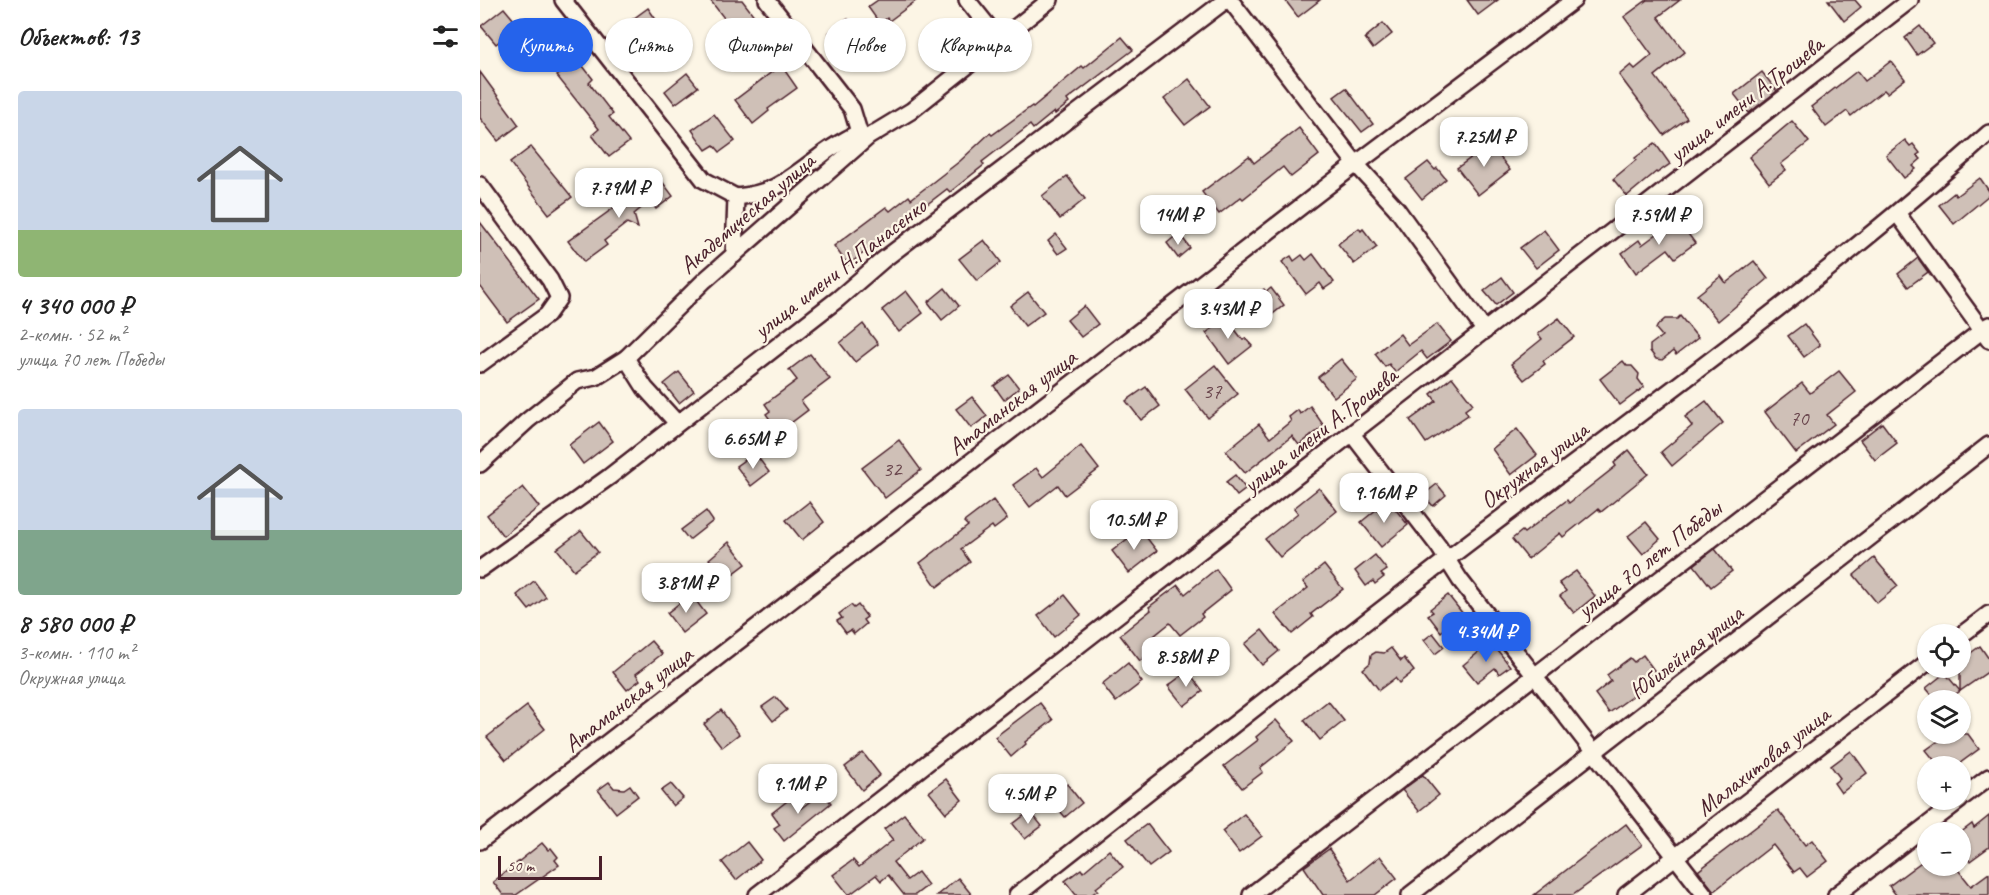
<!DOCTYPE html>
<html lang="ru">
<meta charset="utf-8">
<style>
:root{--surface:#fff;--page:#f2f2f2;--text:#222;--muted:#767676;--accent:#2563eb}
body{margin:0;font-family:Caveat,sans-serif;background:var(--page);color:var(--text);height:100vh;display:flex;flex-direction:column;font-size:22px;white-space:nowrap}
*{box-sizing:border-box;margin:0}
p{font-size:20px;color:var(--muted)}
.icon{flex:none;width:33px;height:33px;fill:none;stroke:currentColor;stroke-width:2;stroke-linecap:round;stroke-linejoin:round}
.map{position:relative;flex:1;overflow:hidden}
.side{display:flex;flex-direction:column;background:var(--surface);width:480px}
.side>*{flex:none}
.banner{position:absolute;left:18px;top:18px;width:570px;height:54px;display:flex;gap:12px}
.controls{position:absolute;left:1437px;top:624px;display:grid;gap:12px}
.controls a{display:grid;place-items:center;width:54px;height:54px;border-radius:50%;background:var(--surface);box-shadow:0 2px 4px #0004;font-size:30px}
.scale{position:absolute;left:18px;bottom:15px;width:104px;box-sizing:border-box;padding-left:6px;border:3px solid #4a1f2b;border-top:0;font-size:16px;line-height:21px;white-space:nowrap;color:#4a1f2b;-webkit-text-stroke:4px #fcf5e5;paint-order:stroke}
.price{position:absolute;translate:-50% -51px;padding:0 14px;border-radius:12px;background:#fff;color:#222;font-size:20px;line-height:39px;filter:drop-shadow(0 2px 3px #0008)}
.price::after{content:'';position:absolute;left:50%;top:36px;width:18px;height:14px;margin-left:-9px;background:inherit;clip-path:polygon(0 0,100% 0,50% 100%)}
.price.active{background:var(--accent);color:#fff}
ul{padding:0;list-style:none}
li{display:grid;align-content:center;gap:12px;height:318px;padding:0 18px}
li span{display:grid;place-items:center;height:186px;border-radius:6px;color:#555}
li>.icon{margin-inline-start:auto}
span .icon{width:108px;height:108px;fill:#fffc;stroke-width:1}
li b{font-size:26px}
h2{display:flex;justify-content:space-between;align-items:center;height:72px;padding:0 18px;font-size:26px}
.pill{padding:0 21px;border-radius:27px;background:var(--surface);box-shadow:0 2px 4px #0004;font-size:21px;line-height:54px}
.pill.active{background:var(--accent);color:#fff}
main{display:flex;flex:1;min-height:0}
.map>svg:first-child{display:block}
.building{fill:#cfc0b7;stroke:#4a1f2b;stroke-width:1.5}
.lines{fill:none;stroke-linecap:round;stroke-linejoin:round}
.minor-casing{stroke:#4a1f2b;stroke-width:20}
.minor{stroke:#fcf5e5;stroke-width:15}
.labels{text-anchor:middle;stroke-width:4.5;stroke-linejoin:round;paint-order:stroke}
.number-label{font-size:21px;fill:#6b474e}
.street-label{font-size:24px;fill:#4a1f2b;stroke:#fcf5e5}
</style>
<main>
<section class="side">
<h2>Объектов: 13<svg class="icon" aria-label="filters" viewBox="0 0 24 24"><path d="M4 7h16M4 17h16"/><circle cx="9" cy="7" r="2"/><circle cx="15" cy="17" r="2"/></svg></h2>
<ul>
<li><span style="background:linear-gradient(#c9d6e8 75%,#8fb573 0)"><svg class="icon" aria-label="home" viewBox="0 0 24 24"><path d="M3 11l9-7 9 7M6 9v11h12V9"/></svg></span><div><b>4 340 000 ₽</b><p>2-комн. · 52 m²</p><p>улица 70 лет Победы</p></div></li>
<li><span style="background:linear-gradient(#c9d6e8 65%,#7fa58c 0)"><svg class="icon" aria-label="home" viewBox="0 0 24 24"><path d="M3 11l9-7 9 7M6 9v11h12V9"/></svg></span><div><b>8 580 000 ₽</b><p>3-комн. · 110 m²</p><p>Окружная улица</p></div></li>
</ul>
</section>
<div class="map">
<svg width="1509" height="895" viewBox="0 0 1509 895">
<rect width="100%" height="100%" fill="#fcf5e5"/>
<filter id="ink" filterUnits="userSpaceOnUse"><feTurbulence type="fractalNoise" baseFrequency=".0167" numOctaves="2"/><feDisplacementMap in="SourceGraphic" scale="12" xChannelSelector="R" yChannelSelector="G"/><feConvolveMatrix kernelMatrix="1 2 1 2 8 2 1 2 1" color-interpolation-filters="sRGB"/></filter>
<g filter="url(#ink)">
<!-- building -->
<g class="building">
<polygon points="230,0 262,0 289,35 260,57 242,34 251,27"/>
<polygon points="398,0 437,0 409,21 407,18 400,24 388,7"/>
<polygon points="805,0 840,0 818,17"/>
<polygon points="987,0 1018,0 998,15"/>
<polygon points="1167,0 1200,0 1178,17 1205,52 1175,76 1207,118 1184,135 1139,75 1151,65 1155,69 1172,55 1144,17"/>
<polygon points="1348,0 1375,0 1381,7 1364,21"/>
<polygon points="24,8 39,26 16,44 1,26"/>
<polygon points="168,8 179,24 150,46 138,30"/>
<polygon points="368,19 383,38 363,53 349,33"/>
<polygon points="903,23 912,34 893,49 885,38"/>
<polygon points="1440,26 1453,43 1437,55 1425,38"/>
<polygon points="72,32 83,46 65,61 54,46"/>
<polygon points="642,37 653,50 587,100 589,103 575,114 574,112 553,129 550,125 502,162 504,165 470,192 467,189 368,265 354,246 406,207 410,211 429,196 431,199 480,161 510,133 512,135 552,106 553,107 602,66 604,68"/>
<polygon points="99,61 113,79 109,83 133,114 129,117 149,142 129,157 112,135 119,129 77,76"/>
<polygon points="1411,61 1425,79 1407,93 1404,90 1371,116 1367,111 1346,127 1331,107 1377,71 1385,81"/>
<polygon points="301,65 317,88 288,109 289,111 273,124 255,100"/>
<polygon points="0,72 39,125 18,141 0,118"/>
<polygon points="1282,72 1297,91 1269,113 1254,94"/>
<polygon points="207,73 218,87 195,104 185,91"/>
<polygon points="709,79 730,106 705,125 684,99"/>
<polygon points="866,88 893,124 882,132 854,97"/>
<polygon points="234,114 255,141 240,152 234,145 226,150 212,130"/>
<polygon points="1312,121 1329,142 1301,164 1306,170 1289,183 1269,157"/>
<polygon points="819,128 839,155 811,177 803,167 763,199 761,197 739,214 722,192 769,156 774,163"/>
<polygon points="1007,140 1030,170 998,195 977,168 996,154 994,150"/>
<polygon points="1425,140 1430,146 1433,144 1440,153 1437,155 1441,159 1433,166 1436,169 1424,178 1406,155"/>
<polygon points="1175,143 1190,164 1177,173 1176,172 1147,196 1133,179 1156,160 1155,158"/>
<polygon points="51,147 92,197 69,214 30,163"/>
<polygon points="948,162 955,170 957,168 966,179 942,199 926,179"/>
<polygon points="178,176 193,196 176,209 170,201 154,214 158,228 147,223 124,241 127,245 104,262 88,241"/>
<polygon points="587,176 605,199 580,219 562,196"/>
<polygon points="1500,178 1509,191 1509,195 1474,224 1459,205 1474,193 1476,196"/>
<polygon points="1197,219 1215,243 1195,258 1188,249 1156,273 1142,253 1159,240 1162,245"/>
<polygon points="0,222 59,299 27,322 0,286"/>
<polygon points="879,228 881,231 883,229 897,247 874,264 858,244"/>
<polygon points="1064,230 1079,250 1056,268 1040,248"/>
<polygon points="699,233 710,248 698,258 687,243"/>
<polygon points="576,234 587,248 578,254 568,241"/>
<polygon points="504,240 521,262 497,281 479,259"/>
<polygon points="833,254 854,282 844,289 840,283 826,294 802,262 811,256 814,261 822,255 826,260"/>
<polygon points="1438,258 1448,272 1428,287 1418,274"/>
<polygon points="1274,261 1288,279 1238,321 1217,295 1241,276 1246,283"/>
<polygon points="1022,277 1033,292 1016,305 1004,291"/>
<polygon points="465,288 479,306 462,320 448,302"/>
<polygon points="791,288 804,305 784,321 771,304 777,299 775,296 784,289 786,292"/>
<polygon points="426,291 443,313 419,332 402,310"/>
<polygon points="548,292 564,312 545,326 530,306"/>
<polygon points="604,306 618,324 601,337 587,320"/>
<polygon points="744,315 763,340 765,338 772,346 749,364 726,333 733,328 731,325"/>
<polygon points="1200,316 1218,338 1196,355 1193,351 1182,360 1176,359 1170,351 1170,345 1182,336 1176,329 1178,325 1185,319 1197,319"/>
<polygon points="1079,318 1094,337 1063,361 1065,364 1044,380 1031,364 1062,339 1058,334"/>
<polygon points="383,324 398,344 375,362 360,343"/>
<polygon points="957,324 971,341 947,359 941,351 915,372 909,364 905,367 895,354 920,334 928,345"/>
<polygon points="1324,324 1340,345 1324,357 1308,336"/>
<polygon points="330,354 350,379 321,401 328,410 299,432 286,414 290,411 285,404 317,380 309,370"/>
<polygon points="861,359 877,379 854,397 838,377"/>
<polygon points="1143,361 1147,366 1152,366 1159,374 1158,379 1164,387 1140,405 1120,379"/>
<polygon points="735,365 758,394 728,418 705,389"/>
<polygon points="1359,371 1376,392 1347,415 1354,424 1316,453 1285,412 1322,383 1330,393"/>
<polygon points="199,372 214,391 199,403 184,384"/>
<polygon points="529,375 539,388 524,400 514,386"/>
<polygon points="972,377 993,404 985,410 988,415 946,443 930,420 956,401 951,394"/>
<polygon points="666,387 680,406 661,420 646,401"/>
<polygon points="492,397 507,416 491,428 476,409"/>
<polygon points="1226,401 1243,423 1192,466 1181,452 1212,426 1205,417"/>
<polygon points="830,406 844,426 819,445 812,436 765,473 746,451 779,424 790,438 811,421 809,417 818,410 820,414"/>
<polygon points="119,422 133,441 103,464 89,445"/>
<polygon points="1402,423 1417,443 1395,460 1380,440"/>
<polygon points="1037,429 1057,455 1031,475 1012,449"/>
<polygon points="419,440 441,470 405,498 382,468"/>
<polygon points="601,446 619,469 585,495 578,485 550,507 533,485 556,468 563,477"/>
<polygon points="1149,450 1168,474 1121,512 1118,509 1083,537 1080,533 1048,559 1032,539 1042,531 1044,533 1087,500 1089,503 1136,466 1134,463"/>
<polygon points="270,456 273,459 277,456 289,472 271,486 256,466"/>
<polygon points="755,475 766,489 757,496 746,482"/>
<polygon points="957,484 966,495 953,506 943,495"/>
<polygon points="43,487 59,507 23,536 7,515"/>
<polygon points="839,488 857,511 800,557 785,539 818,513 814,508"/>
<polygon points="513,500 527,519 514,529 512,526 481,549 490,562 457,587 440,563 488,526 484,522"/>
<polygon points="908,500 928,525 901,547 881,522"/>
<polygon points="329,502 344,522 322,540 306,520"/>
<polygon points="226,511 233,521 209,540 201,530"/>
<polygon points="1166,522 1180,539 1163,554 1148,536"/>
<polygon points="660,529 677,551 649,573 632,551"/>
<polygon points="101,531 118,552 94,570 77,549"/>
<polygon points="249,542 266,564 245,580 229,559"/>
<polygon points="1235,549 1252,571 1231,587 1214,565"/>
<polygon points="895,555 907,570 901,574 904,577 895,584 893,581 886,586 875,571"/>
<polygon points="1394,558 1418,586 1397,603 1374,575"/>
<polygon points="844,565 863,589 831,614 833,617 812,634 795,614 828,588 823,582"/>
<polygon points="736,569 751,590 721,614 723,617 700,635 690,623 674,636 680,644 660,661 640,635 671,610 669,607 698,585 705,594"/>
<polygon points="1096,571 1115,596 1094,613 1080,596 1086,591 1079,583"/>
<polygon points="54,581 66,597 49,610 37,595"/>
<polygon points="211,594 226,614 202,633 187,613"/>
<polygon points="585,595 601,615 574,637 558,616"/>
<polygon points="968,595 983,614 961,632 948,615 953,612 950,609"/>
<polygon points="371,605 374,608 378,605 387,617 383,620 386,624 374,634 371,630 366,633 357,621 362,618 359,614"/>
<polygon points="782,630 799,651 782,665 765,644"/>
<polygon points="953,633 964,647 955,654 944,640"/>
<polygon points="171,641 182,654 156,674 160,680 147,690 133,672"/>
<polygon points="1011,642 1030,666 1019,674 1015,668 997,682 983,665"/>
<polygon points="1500,646 1509,659 1509,671 1480,691 1480,661"/>
<polygon points="911,648 921,661 924,658 934,671 919,683 915,678 899,690 883,669 890,663 891,655 896,652 904,653"/>
<polygon points="1163,655 1179,677 1129,713 1115,694 1131,681 1127,675 1150,658 1154,662"/>
<polygon points="648,663 662,682 636,702 622,684"/>
<polygon points="708,671 723,691 704,706 688,686"/>
<polygon points="1465,673 1480,691 1468,700 1456,700 1446,688"/>
<polygon points="296,697 307,710 293,721 282,707"/>
<polygon points="848,701 864,721 840,740 824,720"/>
<polygon points="560,703 573,720 545,742 546,744 531,757 515,737"/>
<polygon points="47,706 65,729 26,760 7,737"/>
<polygon points="241,710 259,734 242,747 224,724"/>
<polygon points="796,720 814,741 780,768 783,772 762,788 744,766 778,740 776,737"/>
<polygon points="1468,734 1488,734 1499,749 1476,766 1459,766 1446,750"/>
<polygon points="1371,751 1387,773 1361,793 1354,783 1360,778 1351,766"/>
<polygon points="383,753 400,775 382,790 365,767"/>
<polygon points="943,775 959,795 939,811 922,790"/>
<polygon points="466,779 482,800 466,813 449,792"/>
<polygon points="129,782 134,788 144,789 150,785 158,796 136,813 118,790"/>
<polygon points="191,784 203,798 193,806 181,791"/>
<polygon points="587,784 602,803 585,817 569,798"/>
<polygon points="342,792 351,803 304,841 294,828 300,824 292,813 311,798 320,809"/>
<polygon points="1298,810 1325,845 1332,840 1348,861 1327,877 1320,868 1314,872 1293,845 1234,891 1218,871"/>
<polygon points="550,811 562,826 545,839 533,824"/>
<polygon points="424,814 443,838 413,862 427,880 438,872 448,885 435,895 424,895 408,875 401,881 396,875 369,895 353,875 373,860 379,867 413,840 404,829"/>
<polygon points="764,814 782,836 759,853 742,831"/>
<polygon points="1509,816 1509,847 1490,861 1480,848 1480,833 1492,824 1494,828"/>
<polygon points="667,824 689,852 669,867 647,839"/>
<polygon points="1146,824 1162,845 1093,895 1054,895"/>
<polygon points="267,842 281,860 256,880 242,862"/>
<polygon points="62,843 68,850 71,848 78,857 75,860 79,865 36,895 23,895 13,882"/>
<polygon points="849,849 870,880 900,856 917,878 895,895 843,895 824,867"/>
<polygon points="629,850 643,867 616,888 618,890 611,895 596,895 585,881 601,869 603,872"/>
<polygon points="1448,857 1448,866 1475,866 1491,886 1509,873 1509,895 1416,895 1409,886"/>
<polygon points="478,878 492,895 457,895"/>
</g>
<g class="lines">
<!-- minor casing -->
<g class="minor-casing">
<g id="minor">
<polyline points="83,0 224,180 256,197 254,255"/>
<polyline points="287,0 372,109 379,132"/>
<polyline points="487,0 519,40"/>
<polyline points="750,0 876,164 916,208 1005,331"/>
<polyline points="0,185 70,280 79,298 67,315 0,364"/>
<path d="M256,197C296,193 308,179 339,157C351,147 366,140 379,132"/>
<polyline points="1417,213 1509,340"/>
<polyline points="146,358 165,388 197,423"/>
<polyline points="872,434 959,547 980,580 1225,895"/>
<polyline points="0,464 47,421 97,381 116,377 146,358 225,280 388,137 431,111 570,0"/>
<polyline points="0,569 129,477 358,299 403,260 746,0"/>
<polyline points="1480,636 1509,614"/>
<polyline points="1480,799 1509,777"/>
<polyline points="0,841 876,164 1094,0"/>
<polyline points="277,895 1430,0"/>
<path d="M537,895C695,771 852,646 1012,525C1180,398 1352,274 1509,133"/>
<polyline points="771,895 1509,325"/>
<polyline points="930,895 1509,445"/>
<polyline points="1146,895 1448,662"/>
<polyline points="1356,895 1480,800"/>
</g>
</g>
<!-- minor -->
<use href="#minor" class="minor"/>
</g>
</g>
<g class="labels">
<!-- number labels -->
<g class="number-label">
<text x="732" y="398">37</text>
<text x="1319" y="425">70</text>
<text x="412" y="476">32</text>
</g>
<!-- street labels -->
<g class="street-label">
<text transform="translate(1266 99) rotate(-38)" y="8">улица имени А.Трощева</text>
<text transform="translate(267 213) rotate(-41)" y="8">Академическая улица</text>
<text transform="translate(360 268) rotate(-38)" y="8">улица имени Н.Панасенко</text>
<text transform="translate(532 402) rotate(-38)" y="8">Атаманская улица</text>
<text transform="translate(840 430) rotate(-38)" y="8">улица имени А.Трощева</text>
<text transform="translate(1054 465) rotate(-37)" y="8">Окружная улица</text>
<text transform="translate(1169 559) rotate(-38)" y="8">улица 70 лет Победы</text>
<text transform="translate(1206 652) rotate(-38)" y="8">Юбилейная улица</text>
<text transform="translate(148 699) rotate(-38)" y="8">Атаманская улица</text>
<text transform="translate(1283 761) rotate(-38)" y="8">Малахитовая улица</text>
</g>
</g>
</svg>
<div class="controls">
<a><svg class="icon" aria-label="locate" viewBox="0 0 24 24"><circle cx="12" cy="12" r="6"/><path d="M12 2v4M12 18v4M2 12h4M18 12h4"/></svg></a>
<a><svg class="icon" aria-label="layers" viewBox="0 0 24 24"><path d="M12 4l9 5-9 5-9-5zM3 14l9 5 9-5"/></svg></a>
<a>+</a>
<a>−</a>
</div>
<div class="scale">50 m</div>
<b class="price" style="left:1004px;top:168px">7.25M ₽</b>
<b class="price" style="left:139px;top:219px">7.79M ₽</b>
<b class="price" style="left:698px;top:246px">14M ₽</b>
<b class="price" style="left:1179px;top:246px">7.59M ₽</b>
<b class="price" style="left:748px;top:340px">3.43M ₽</b>
<b class="price" style="left:273px;top:470px">6.65M ₽</b>
<b class="price" style="left:904px;top:524px">9.16M ₽</b>
<b class="price" style="left:654px;top:551px">10.5M ₽</b>
<b class="price" style="left:206px;top:614px">3.81M ₽</b>
<b class="price active" style="left:1006px;top:663px">4.34M ₽</b>
<b class="price" style="left:706px;top:688px">8.58M ₽</b>
<b class="price" style="left:318px;top:815px">9.1M ₽</b>
<b class="price" style="left:548px;top:825px">4.5M ₽</b>
<div class="banner">
<a class="pill active">Купить</a>
<a class="pill">Снять</a>
<a class="pill">Фильтры</a>
<a class="pill">Новое</a>
<a class="pill">Квартира</a>
</div>
</div>
</main>
